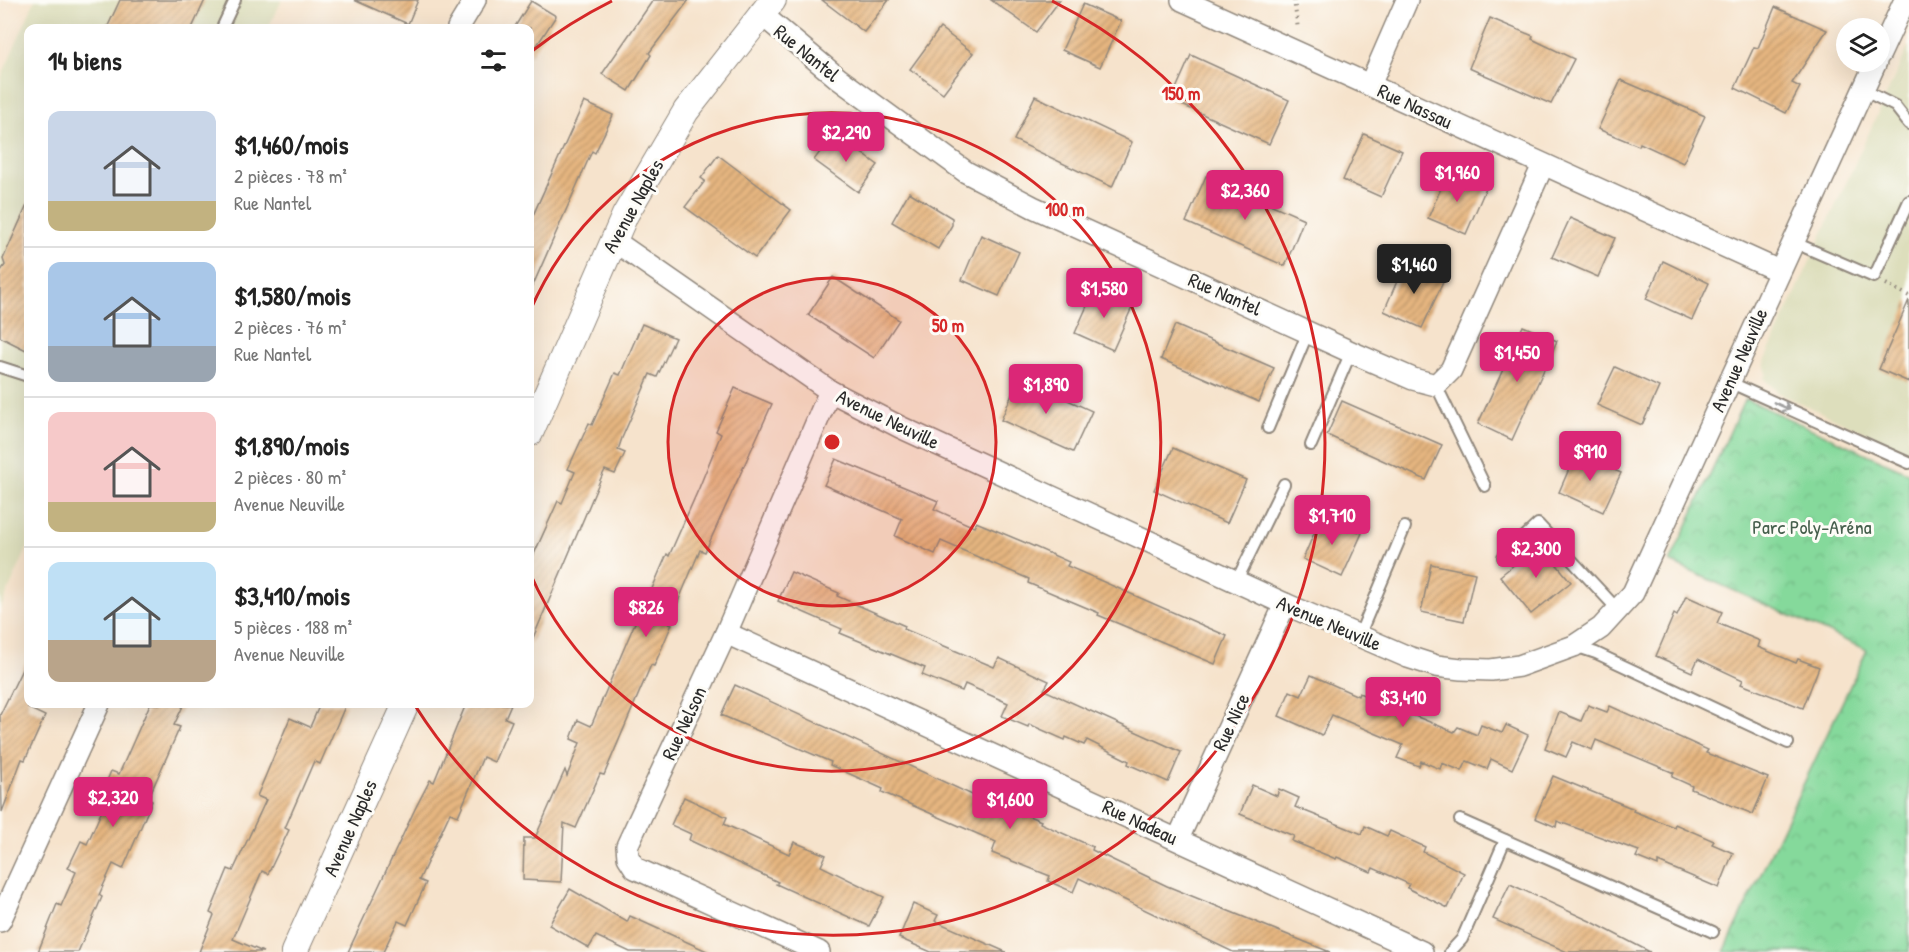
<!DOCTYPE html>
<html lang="fr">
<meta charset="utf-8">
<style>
:root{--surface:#fff;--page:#f2f2f2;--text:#222;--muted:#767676;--line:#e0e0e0;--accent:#db2777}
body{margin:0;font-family:"Patrick Hand",sans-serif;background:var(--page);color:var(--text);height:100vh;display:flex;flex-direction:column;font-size:22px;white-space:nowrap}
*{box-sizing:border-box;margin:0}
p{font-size:20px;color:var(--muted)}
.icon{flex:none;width:33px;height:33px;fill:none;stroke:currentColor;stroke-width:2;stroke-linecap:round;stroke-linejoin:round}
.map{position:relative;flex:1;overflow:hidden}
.panel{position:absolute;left:24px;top:24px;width:510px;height:684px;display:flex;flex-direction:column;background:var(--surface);border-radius:12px;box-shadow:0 6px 24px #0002}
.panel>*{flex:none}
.buttons{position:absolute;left:1836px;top:18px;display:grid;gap:12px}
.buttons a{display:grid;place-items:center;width:54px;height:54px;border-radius:50%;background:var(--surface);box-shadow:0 6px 24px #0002;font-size:30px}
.price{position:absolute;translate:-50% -51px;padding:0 14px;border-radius:6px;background:var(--accent);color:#fff;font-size:20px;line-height:39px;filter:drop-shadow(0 2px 3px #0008)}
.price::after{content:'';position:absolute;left:50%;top:36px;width:18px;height:14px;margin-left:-9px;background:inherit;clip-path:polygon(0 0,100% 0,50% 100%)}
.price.current{background:#222;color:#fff}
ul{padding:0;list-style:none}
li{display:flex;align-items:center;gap:18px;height:150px;padding:0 24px}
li+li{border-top:2px solid var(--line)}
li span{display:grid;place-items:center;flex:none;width:168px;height:120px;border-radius:12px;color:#555}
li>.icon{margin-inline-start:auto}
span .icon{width:72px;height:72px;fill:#fffc;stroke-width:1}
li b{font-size:26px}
h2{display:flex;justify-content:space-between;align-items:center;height:72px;padding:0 24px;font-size:26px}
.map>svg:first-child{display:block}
.built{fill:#dddebc}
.park{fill:url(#park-crowns);stroke:#588263;stroke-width:1.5}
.building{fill:url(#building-hatch)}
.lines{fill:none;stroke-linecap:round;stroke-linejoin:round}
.service-casing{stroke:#90877c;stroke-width:14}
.minor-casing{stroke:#90877c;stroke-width:24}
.tertiary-casing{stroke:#90877c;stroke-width:28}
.path{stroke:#90877c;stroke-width:4;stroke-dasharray:1.5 4.5;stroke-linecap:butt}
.service{stroke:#fff;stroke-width:10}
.minor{stroke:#fff;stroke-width:21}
.tertiary{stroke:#fff;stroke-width:26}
.oneway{stroke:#a0a0a0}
.ring{fill:none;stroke:#d62828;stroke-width:3}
.labels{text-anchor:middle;stroke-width:6;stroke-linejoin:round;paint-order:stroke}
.street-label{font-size:20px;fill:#2b2b2b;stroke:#fdfcf7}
.park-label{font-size:20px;fill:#465f4d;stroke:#fdfcf7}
.centre{fill:#d62828;stroke:#fdfcf7;stroke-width:3}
.ring-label{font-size:18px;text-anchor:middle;font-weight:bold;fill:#d62828;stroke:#fdfcf7;stroke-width:6;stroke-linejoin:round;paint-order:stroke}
</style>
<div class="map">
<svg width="1909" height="952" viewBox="0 0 1909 952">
<defs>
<pattern id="park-crowns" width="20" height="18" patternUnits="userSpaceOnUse" patternTransform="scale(1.5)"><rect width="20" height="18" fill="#85d99b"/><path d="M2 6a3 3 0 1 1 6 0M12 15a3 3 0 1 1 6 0" fill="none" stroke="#73ba86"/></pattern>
<pattern id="building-hatch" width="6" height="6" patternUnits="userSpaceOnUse" patternTransform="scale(1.5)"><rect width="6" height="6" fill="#e6b680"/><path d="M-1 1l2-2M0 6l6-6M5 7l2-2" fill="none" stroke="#bb9469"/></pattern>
</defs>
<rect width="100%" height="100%" fill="#fdfcf7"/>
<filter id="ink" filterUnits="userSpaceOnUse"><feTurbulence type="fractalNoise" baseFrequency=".0167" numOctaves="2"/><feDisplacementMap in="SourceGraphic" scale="12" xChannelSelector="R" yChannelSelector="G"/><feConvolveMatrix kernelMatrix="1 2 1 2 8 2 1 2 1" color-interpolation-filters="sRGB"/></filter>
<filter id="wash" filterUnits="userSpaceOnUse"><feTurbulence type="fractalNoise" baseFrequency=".008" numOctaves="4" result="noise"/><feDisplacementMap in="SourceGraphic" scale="24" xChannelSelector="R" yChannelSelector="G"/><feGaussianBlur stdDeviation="1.35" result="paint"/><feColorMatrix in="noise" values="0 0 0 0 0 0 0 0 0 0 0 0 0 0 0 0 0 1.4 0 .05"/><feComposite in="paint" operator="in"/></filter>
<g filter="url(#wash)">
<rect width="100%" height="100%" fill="#f6e3cc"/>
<!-- built -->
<g class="built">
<polygon points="35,0 282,0 268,28 28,28 28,547 0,609 0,80"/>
<polygon points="1909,45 1909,453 1779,393 1763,378 1766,375 1764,362"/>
</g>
<!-- park -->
<polygon class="park" points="1745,399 1909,473 1909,952 1724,952 1867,650 1670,562"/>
<g id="blocks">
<!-- building -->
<g class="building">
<polygon points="120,0 205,0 192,28 107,28"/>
<polygon points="354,0 418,0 408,24"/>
<polygon points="653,0 689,0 649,53 651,55 629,91 602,74"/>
<polygon points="822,0 889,0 864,32"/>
<polygon points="991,0 1060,0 1036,32"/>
<polygon points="531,1 556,16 530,56 530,28 514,28"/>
<polygon points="1083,4 1121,21 1100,67 1062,50"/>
<polygon points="1775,7 1827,30 1792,83 1800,87 1786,113 1735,88 1754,47 1758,48"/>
<polygon points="1490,18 1533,36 1532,39 1574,59 1551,104 1469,68"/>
<polygon points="940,28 973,53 943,93 910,69"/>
<polygon points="1191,55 1289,100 1269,144 1171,100"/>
<polygon points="1621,80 1705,116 1683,163 1640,143 1639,146 1598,129"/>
<polygon points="1035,96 1132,142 1112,187 1014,140"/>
<polygon points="584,102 613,115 595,153 592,151 530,292 530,222"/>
<polygon points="834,133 878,165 858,192 814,160"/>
<polygon points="1364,134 1402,151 1381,197 1343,180"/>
<polygon points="718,155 791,210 755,258 685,207 705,181 701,178"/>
<polygon points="1448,172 1486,188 1466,234 1428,218"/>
<polygon points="1206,176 1304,219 1285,266 1186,222"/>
<polygon points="909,192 952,218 952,225 938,249 892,222"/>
<polygon points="28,203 28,351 0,337 0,272 5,265 3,259"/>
<polygon points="1570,218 1615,238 1598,277 1552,257"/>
<polygon points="981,235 1019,252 999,296 962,280"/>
<polygon points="1663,261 1709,283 1692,320 1646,299"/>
<polygon points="1405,263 1444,280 1422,328 1384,311"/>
<polygon points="833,277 899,320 874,358 808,315"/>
<polygon points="1095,288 1133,305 1113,350 1075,333"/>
<polygon points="1909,300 1909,382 1879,369"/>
<polygon points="642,324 675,338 657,377 650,374 622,438 618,450 625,453 615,474 605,470 601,478 530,645 530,563 558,501 562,503 575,472 568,469 589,423 592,425 615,373 620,375"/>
<polygon points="1175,325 1274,368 1259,402 1161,359"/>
<polygon points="1523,326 1557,341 1512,440 1478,424"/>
<polygon points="1615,367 1659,387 1642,425 1597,405"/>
<polygon points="1019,378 1092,411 1073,452 1001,420"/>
<polygon points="735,388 772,404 705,552 700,550 669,623 672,624 654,666 651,665 604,775 600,774 576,828 564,823 561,882 523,880 524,838 535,838 565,770 567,776 580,743 571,739 578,720 591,726 640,611 642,612 667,554 669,556 699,488 721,434 716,431"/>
<polygon points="1342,401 1442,445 1426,480 1327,435"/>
<polygon points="1173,448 1246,480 1227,523 1154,490"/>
<polygon points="1576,453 1621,473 1603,512 1559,492"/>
<polygon points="836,459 938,501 934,509 974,527 976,522 1026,543 1069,562 1067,566 1227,636 1215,664 1098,615 1099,613 1028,583 1029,579 941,541 935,554 895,536 902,519 824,485"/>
<polygon points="1322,515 1362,533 1342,577 1303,559"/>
<polygon points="1540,544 1571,582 1531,614 1500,576"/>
<polygon points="1431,564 1475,573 1464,621 1421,612"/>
<polygon points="791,572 839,593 837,596 905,626 904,629 994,667 999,658 1049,681 1044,690 1181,752 1168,782 1128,764 1129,761 1087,740 1084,745 1066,737 1065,740 1029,724 1028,727 1002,716 1008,703 965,684 962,691 922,675 925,668 840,633 842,629 778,601"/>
<polygon points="1686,596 1722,612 1717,623 1760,641 1758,647 1796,663 1798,659 1819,667 1803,708 1741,684 1743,680 1698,659 1692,672 1656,656 1674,614 1677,616"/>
<polygon points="28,657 28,708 45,716 25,760 22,759 2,812 0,715"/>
<polygon points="1311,675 1358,696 1359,693 1454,732 1458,727 1477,735 1481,725 1502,733 1506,725 1528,735 1512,769 1491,759 1487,769 1467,761 1462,771 1442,763 1440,769 1421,761 1419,766 1397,758 1403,745 1332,715 1322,735 1279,716 1290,691 1301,696"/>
<polygon points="735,685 998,807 999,804 1041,821 1040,823 1093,847 1092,850 1167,886 1330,952 1233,952 1079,878 1073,892 1048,881 1050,876 992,853 996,842 882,792 883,789 830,765 831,762 721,715"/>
<polygon points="150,704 184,704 174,725 180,727 148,799 152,801 123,869 113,864 99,895 102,897 78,952 38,952 57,904 61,906 76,872 68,868 81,841 87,844 104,806 98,803 111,771 119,774"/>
<polygon points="320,704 346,704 320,764 314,761 285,828 289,830 268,874 262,871 233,939 263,952 199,952 214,915 210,913 228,869 233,871 266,800 257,796 290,718 310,727"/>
<polygon points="466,704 511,704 505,718 512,721 494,762 483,757 458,816 450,813 419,880 426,883 407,925 398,921 383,952 348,952 415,809 430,780 434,782"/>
<polygon points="1588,705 1607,712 1610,706 1708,750 1706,753 1768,778 1753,814 1691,789 1692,786 1672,777 1674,773 1596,740 1592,750 1573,742 1566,757 1545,748 1559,712 1581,721"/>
<polygon points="1553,776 1634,809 1633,811 1674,827 1675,824 1714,841 1712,844 1733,853 1719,888 1658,862 1658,866 1636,857 1639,851 1557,821 1556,827 1535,818"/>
<polygon points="1252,785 1277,796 1279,789 1299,798 1295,807 1362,834 1365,826 1387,836 1390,831 1425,847 1423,852 1464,873 1448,908 1407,888 1409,884 1373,868 1371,872 1337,857 1336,859 1292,841 1294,836 1240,814"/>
<polygon points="684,797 727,817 724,824 789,854 794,842 826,855 821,866 884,897 869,926 776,884 778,882 689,840 691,834 671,825"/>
<polygon points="1510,884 1592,922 1650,952 1567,952 1493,919"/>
<polygon points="570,889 627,922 630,916 709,952 630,952 596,936 589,948 549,925"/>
<polygon points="913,904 938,915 935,921 1006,952 931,952 899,938"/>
</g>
</g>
</g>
<g filter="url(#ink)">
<use href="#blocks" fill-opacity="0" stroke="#90877c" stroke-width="1.5"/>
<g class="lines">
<!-- service casing -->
<g class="service-casing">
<g id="service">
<polyline points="222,28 235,0"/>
<polyline points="1863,90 1895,106 1909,124"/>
<polyline points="1793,242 1874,277 1909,201"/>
<polyline points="0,367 28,376"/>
<polyline points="1729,382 1909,463"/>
<polyline points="1436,385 1485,486"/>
<polyline points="1268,428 1308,332"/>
<polyline points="1311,445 1351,352"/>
<polyline points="1503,557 1538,524 1619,611"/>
<polyline points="1236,582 1284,484"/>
<polyline points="1359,636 1405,527"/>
<polyline points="1575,646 1596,653 1788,743"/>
<polyline points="1460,820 1713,932"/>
<polyline points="1450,952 1462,939 1505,840"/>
</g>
</g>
<!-- minor casing -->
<g class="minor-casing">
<g id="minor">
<polyline points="1182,0 1779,271"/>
<polyline points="760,13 839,79 966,172 1033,207 1351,352 1413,379 1436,385 1451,370 1543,165"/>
<polyline points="458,28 475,0"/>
<polyline points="1880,54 1905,0"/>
<polyline points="1370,85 1407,0"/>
<polyline points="613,240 830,391 900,427 1285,604 1408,657 1436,666 1461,669 1491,670 1519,666 1574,646 1601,628 1633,593 1876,62"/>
<polyline points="726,633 1422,952"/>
<polyline points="1178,839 1285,604"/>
<polyline points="0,921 99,704"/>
<polyline points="819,952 635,868 628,857 627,846 726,633 830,391"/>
</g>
</g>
<!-- tertiary casing -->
<g class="tertiary-casing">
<g id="tertiary">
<polyline points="530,433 625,215 686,111 773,0"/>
<polyline points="294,952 406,704"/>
</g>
</g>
<!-- path -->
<g class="path">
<polyline points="1294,0 1298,29"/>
<polyline points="1886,284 1909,296"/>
</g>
<!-- service -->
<use href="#service" class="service"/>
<!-- minor -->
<use href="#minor" class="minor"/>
<!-- tertiary -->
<use href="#tertiary" class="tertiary"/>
</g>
<!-- one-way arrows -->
<defs><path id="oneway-shaft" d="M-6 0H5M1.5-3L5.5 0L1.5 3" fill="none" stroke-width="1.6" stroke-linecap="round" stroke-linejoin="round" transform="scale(1.5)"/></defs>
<use class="oneway" href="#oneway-shaft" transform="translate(1782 406) rotate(24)"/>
</g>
<!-- distance rings -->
<circle cx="832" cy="442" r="164" fill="#d62828" fill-opacity=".12"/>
<g class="ring">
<circle cx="832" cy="442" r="164"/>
<path d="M530 311A329 329 0 1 1 530 573"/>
<path d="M532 51A493 493 0 0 1 612 1M1052 1A493 493 0 1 1 416 707"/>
</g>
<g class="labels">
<!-- street labels -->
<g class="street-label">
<text transform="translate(807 53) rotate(39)" y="7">Rue Nantel</text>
<text transform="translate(1415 106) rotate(25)" y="7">Rue Nassau</text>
<text transform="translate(633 206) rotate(-61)" y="7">Avenue Naples</text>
<text transform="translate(1225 294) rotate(24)" y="7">Rue Nantel</text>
<text transform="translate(1739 360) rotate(-66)" y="7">Avenue Neuville</text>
<text transform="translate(888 419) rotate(26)" y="7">Avenue Neuville</text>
<text transform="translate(1329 623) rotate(23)" y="7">Avenue Neuville</text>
<text transform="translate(1231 722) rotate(-65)" y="7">Rue Nice</text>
<text transform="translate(684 723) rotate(-65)" y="7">Rue Nelson</text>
<text transform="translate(1140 822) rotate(25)" y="7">Rue Nadeau</text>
<text transform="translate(350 828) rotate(-66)" y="7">Avenue Naples</text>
</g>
<!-- park labels -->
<g class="park-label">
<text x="1812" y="534">Parc Poly-Aréna</text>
</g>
</g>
<circle cx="832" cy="442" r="9" class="centre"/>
<g class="ring-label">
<text x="1181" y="100">150 m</text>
<text x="1065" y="216">100 m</text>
<text x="948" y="332">50 m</text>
</g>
</svg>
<div class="buttons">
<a><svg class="icon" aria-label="layers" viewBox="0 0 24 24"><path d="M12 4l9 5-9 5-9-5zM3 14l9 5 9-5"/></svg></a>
</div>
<b class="price" style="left:846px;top:163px">$2,290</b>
<b class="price" style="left:1457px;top:203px">$1,960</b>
<b class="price" style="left:1245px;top:221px">$2,360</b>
<b class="price current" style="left:1414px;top:295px">$1,460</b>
<b class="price" style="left:1104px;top:319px">$1,580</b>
<b class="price" style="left:1517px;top:383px">$1,450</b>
<b class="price" style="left:1046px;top:415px">$1,890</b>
<b class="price" style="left:1590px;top:482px">$910</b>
<b class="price" style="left:1332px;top:546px">$1,710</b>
<b class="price" style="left:1536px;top:579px">$2,300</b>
<b class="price" style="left:646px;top:638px">$826</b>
<b class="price" style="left:1403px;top:728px">$3,410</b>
<b class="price" style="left:113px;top:828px">$2,320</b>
<b class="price" style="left:1010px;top:830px">$1,600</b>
<section class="panel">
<h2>14 biens<svg class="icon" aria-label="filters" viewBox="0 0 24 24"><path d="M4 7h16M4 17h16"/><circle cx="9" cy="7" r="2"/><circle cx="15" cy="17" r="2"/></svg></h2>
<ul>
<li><span style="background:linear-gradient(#c9d6e8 75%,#c2b280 0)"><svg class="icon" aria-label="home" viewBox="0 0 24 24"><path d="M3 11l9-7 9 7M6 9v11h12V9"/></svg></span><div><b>$1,460/mois</b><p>2 pièces · 78 m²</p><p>Rue Nantel</p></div></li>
<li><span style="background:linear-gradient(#a9c7e8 70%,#9aa5b1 0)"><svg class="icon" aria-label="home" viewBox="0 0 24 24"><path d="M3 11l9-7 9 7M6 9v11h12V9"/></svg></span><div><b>$1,580/mois</b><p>2 pièces · 76 m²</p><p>Rue Nantel</p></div></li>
<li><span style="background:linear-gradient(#f6c9c9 75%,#c2b280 0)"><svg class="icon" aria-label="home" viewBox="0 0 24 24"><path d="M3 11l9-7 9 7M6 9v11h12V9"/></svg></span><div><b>$1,890/mois</b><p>2 pièces · 80 m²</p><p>Avenue Neuville</p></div></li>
<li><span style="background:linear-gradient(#bfe0f5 65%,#b9a48a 0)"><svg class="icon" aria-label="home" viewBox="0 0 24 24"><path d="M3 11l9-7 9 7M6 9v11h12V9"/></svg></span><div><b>$3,410/mois</b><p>5 pièces · 188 m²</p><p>Avenue Neuville</p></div></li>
</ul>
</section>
</div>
